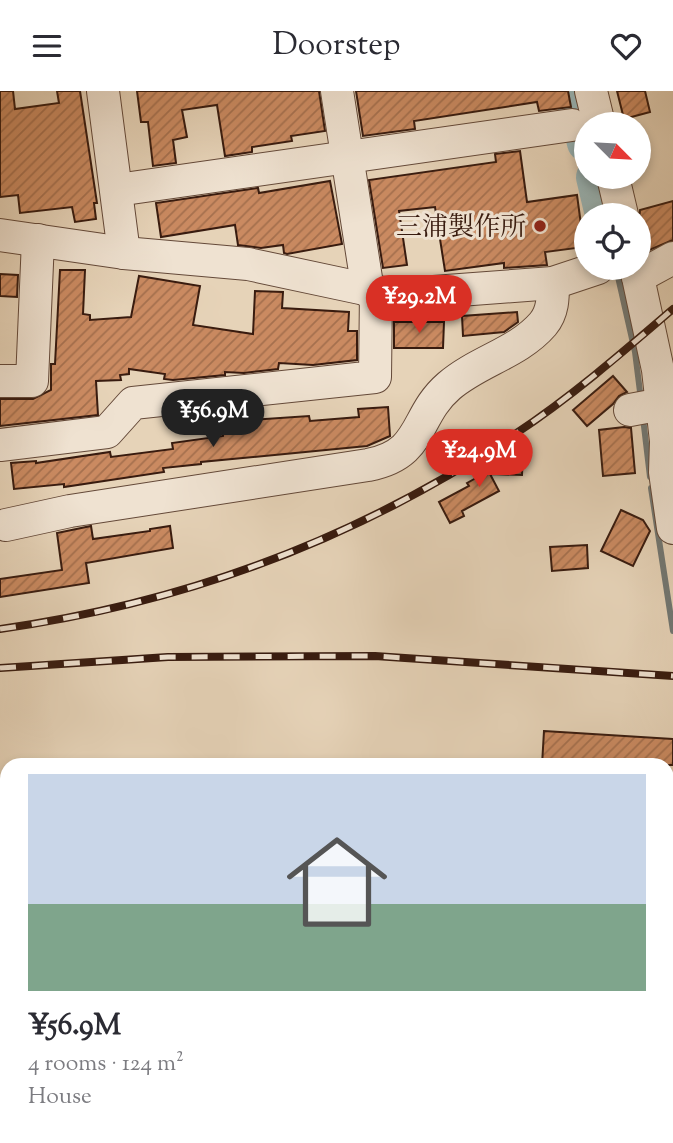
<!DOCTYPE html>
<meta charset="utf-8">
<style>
:root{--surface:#fff;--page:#f2f2f3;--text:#2b2b33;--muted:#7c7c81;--accent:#d93025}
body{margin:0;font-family:"Sorts Mill Goudy","Noto Serif JP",serif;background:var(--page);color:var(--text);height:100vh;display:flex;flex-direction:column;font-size:26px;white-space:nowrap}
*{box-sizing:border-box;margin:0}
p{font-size:23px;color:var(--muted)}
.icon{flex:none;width:38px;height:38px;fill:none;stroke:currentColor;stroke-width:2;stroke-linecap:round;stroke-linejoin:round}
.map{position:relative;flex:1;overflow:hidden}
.side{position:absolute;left:0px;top:667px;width:674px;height:387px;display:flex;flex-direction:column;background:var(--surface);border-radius:21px 21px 0 0;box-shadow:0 4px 10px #0003}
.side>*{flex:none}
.needle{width:46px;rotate:114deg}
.buttons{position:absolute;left:574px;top:21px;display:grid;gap:14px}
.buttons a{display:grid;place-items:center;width:77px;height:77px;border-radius:50%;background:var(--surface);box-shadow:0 4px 10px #0003;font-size:35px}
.price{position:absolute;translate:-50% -60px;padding:0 16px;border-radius:24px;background:var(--accent);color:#fff;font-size:23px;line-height:46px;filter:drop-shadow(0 2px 4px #0008)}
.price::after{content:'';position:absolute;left:50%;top:42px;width:21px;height:16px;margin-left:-10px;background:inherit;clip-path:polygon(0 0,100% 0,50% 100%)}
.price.current{background:#222;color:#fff}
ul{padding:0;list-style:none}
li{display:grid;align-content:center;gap:14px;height:371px;padding:0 28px}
li span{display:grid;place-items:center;height:217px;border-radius:0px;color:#555}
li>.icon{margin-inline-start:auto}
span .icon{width:126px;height:126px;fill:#fffc;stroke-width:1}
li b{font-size:30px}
header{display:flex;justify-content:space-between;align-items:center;height:91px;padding:0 28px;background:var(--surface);font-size:32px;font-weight:600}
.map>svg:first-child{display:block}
.water{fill:#99b6b8;stroke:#727874;stroke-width:2}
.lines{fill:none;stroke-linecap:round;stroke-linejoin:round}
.stream{stroke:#727874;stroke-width:6}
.river{stroke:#99b6b8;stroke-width:38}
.building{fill:url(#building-hatch);stroke:#381b0f;stroke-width:2}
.minor-casing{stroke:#644939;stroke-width:34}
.minor{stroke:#efe2d1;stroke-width:32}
.rail-casing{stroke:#381b0f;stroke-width:8}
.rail{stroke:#efe2d1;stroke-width:5;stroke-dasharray:16;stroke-linecap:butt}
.poi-dot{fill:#8f2418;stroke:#efe2d1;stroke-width:2.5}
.labels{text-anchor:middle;stroke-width:6;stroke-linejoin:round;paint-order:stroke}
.poi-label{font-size:26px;fill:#381b0f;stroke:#efe2d1;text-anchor:end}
</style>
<header><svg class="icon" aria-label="menu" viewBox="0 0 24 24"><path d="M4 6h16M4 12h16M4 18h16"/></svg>Doorstep<svg class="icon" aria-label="heart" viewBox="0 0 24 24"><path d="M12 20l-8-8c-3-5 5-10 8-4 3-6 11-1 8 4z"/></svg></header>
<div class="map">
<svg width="673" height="1052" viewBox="0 0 673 1052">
<defs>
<pattern id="building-hatch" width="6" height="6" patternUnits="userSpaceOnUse" patternTransform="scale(1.75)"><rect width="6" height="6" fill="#ca8a61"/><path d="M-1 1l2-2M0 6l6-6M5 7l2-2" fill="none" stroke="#a5704e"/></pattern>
</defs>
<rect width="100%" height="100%" fill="#e6d3b8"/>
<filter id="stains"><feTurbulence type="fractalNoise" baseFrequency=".00286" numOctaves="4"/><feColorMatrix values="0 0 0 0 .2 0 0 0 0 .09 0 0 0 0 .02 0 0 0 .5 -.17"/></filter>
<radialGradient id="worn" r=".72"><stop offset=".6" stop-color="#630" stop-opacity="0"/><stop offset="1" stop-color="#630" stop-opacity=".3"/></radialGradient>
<!-- water -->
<polygon class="water" points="667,973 673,975 673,1028 667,1025"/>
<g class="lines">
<!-- stream -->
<g class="stream">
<polyline points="616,177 635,261 641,309"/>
<polyline points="643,327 650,386"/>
<polyline points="651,397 673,540"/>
</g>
<!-- river -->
<g class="river">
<polyline points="573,0 586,52"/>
<polyline points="595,86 604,124"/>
</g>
</g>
<!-- building -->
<g class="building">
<polygon points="0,0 13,0 15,18 59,12 57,0 80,0 97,112 94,112 96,128 75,131 72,116 20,122 18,104 0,106"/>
<polygon points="137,0 319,0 325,40 291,45 292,50 252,56 252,61 225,65 217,14 182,19 187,46 173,49 176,72 153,75 148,31 141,31"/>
<polygon points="356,0 568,0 571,16 539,20 537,11 414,30 415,38 363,45"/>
<polygon points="617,0 645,0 650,21 624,28"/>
<polygon points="520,60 527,111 577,104 584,156 545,161 547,174 504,177 504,172 445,180 435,116 399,120 407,174 383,177 369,89 496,71 495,63"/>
<polygon points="330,90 342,153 287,163 284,162 283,154 261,157 238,154 235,134 161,146 156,112 258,97 259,102"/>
<polygon points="673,110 673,149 647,160 639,132 640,119"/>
<polygon points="60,179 85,179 83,223 90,224 90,229 131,226 139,185 200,195 193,234 253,243 255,200 283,201 282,217 349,221 348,240 357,240 357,269 313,274 279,272 278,278 244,282 225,281 225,284 173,289 164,288 165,283 129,278 129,283 120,284 121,289 96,290 98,324 0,335 0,308 33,308 51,299 51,273 55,273"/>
<polygon points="0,183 18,184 17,206 0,205"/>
<polygon points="517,221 518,231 504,241 463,245 462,225"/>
<polygon points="394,231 444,231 443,257 394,257"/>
<polygon points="613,285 627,301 619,305 613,313 587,335 573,319"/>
<polygon points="388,316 390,345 367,355 201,371 201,373 163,377 164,381 64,396 64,393 14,398 11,372 36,370 36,372 110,361 111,366 173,358 172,352 223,345 223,335 252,333 251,329 309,325 310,330 359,326 358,318"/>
<polygon points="624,336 631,337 635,382 603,385 599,339"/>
<polygon points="523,361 522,384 490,383 499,400 462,420 464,425 450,432 439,411 469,395 467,392"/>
<polygon points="621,419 643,429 650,440 633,475 601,460"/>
<polygon points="91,435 93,448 150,440 150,438 170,435 173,457 86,472 89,492 0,506 0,488 62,479 57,442"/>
<polygon points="587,454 588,477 552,480 550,456"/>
<polygon points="544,640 673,648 673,674 542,674"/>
</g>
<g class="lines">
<!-- minor casing -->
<g class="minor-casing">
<g id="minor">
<polyline points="103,0 124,162"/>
<polyline points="337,0 368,200"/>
<polyline points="591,0 599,33"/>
<polyline points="613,86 622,124"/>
<polyline points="117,99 572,34"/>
<polyline points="0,144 124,162 248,173 393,204 553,192 598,177"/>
<polyline points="636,177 658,279 666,350 665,381 673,437"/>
<polyline points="638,186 673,167"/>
<polyline points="0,290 32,290 38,149"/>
<polyline points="630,319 662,313"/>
<polyline points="0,354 107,341 133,312 375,286 376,201"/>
<path d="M6,434L70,420L368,374C425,363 413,326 449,295C478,270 518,262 543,233C553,221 553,207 553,192"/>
<polyline points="0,842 7,847"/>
<polyline points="0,887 7,887"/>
<polyline points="667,951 673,953"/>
<polyline points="0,1020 7,1020"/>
<polyline points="189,1046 193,1052"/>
<polyline points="269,1046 272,1052"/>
<polyline points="344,1046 347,1052"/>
<polyline points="437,1046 438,1052"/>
<polyline points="548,1046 549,1052"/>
<polyline points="637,1046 649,1052"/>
</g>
</g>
<!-- minor -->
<use href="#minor" class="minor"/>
<!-- rail casing -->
<g class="rail-casing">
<g id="rail">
<path d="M0,538C186,512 359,447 515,343C571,306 623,261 673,218"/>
<polyline points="0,577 168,566 375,565 673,585"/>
<polyline points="0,714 7,715"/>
<polyline points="667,904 673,906"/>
</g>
</g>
<!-- rail -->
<use href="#rail" class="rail"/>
</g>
<!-- markers -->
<circle class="poi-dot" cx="540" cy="135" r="7"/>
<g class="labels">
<!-- poi labels -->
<g class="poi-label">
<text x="526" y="144">三浦製作所</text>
</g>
</g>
<rect width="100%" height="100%" filter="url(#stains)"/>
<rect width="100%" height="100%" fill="url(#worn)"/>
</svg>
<div class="buttons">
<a><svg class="needle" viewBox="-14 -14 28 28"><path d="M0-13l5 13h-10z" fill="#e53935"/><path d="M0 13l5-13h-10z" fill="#7c7c81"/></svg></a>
<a><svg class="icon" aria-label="locate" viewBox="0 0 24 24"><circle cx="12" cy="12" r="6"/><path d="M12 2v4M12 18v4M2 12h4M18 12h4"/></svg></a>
</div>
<b class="price" style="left:419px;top:244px">¥29.2M</b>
<b class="price current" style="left:213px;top:358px">¥56.9M</b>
<b class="price" style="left:479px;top:398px">¥24.9M</b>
<section class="side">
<ul>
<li><span style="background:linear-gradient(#c9d6e8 60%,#7fa58c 0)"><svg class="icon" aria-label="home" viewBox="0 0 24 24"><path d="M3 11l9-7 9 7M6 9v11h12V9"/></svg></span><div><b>¥56.9M</b><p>4 rooms · 124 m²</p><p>House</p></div></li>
</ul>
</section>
</div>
